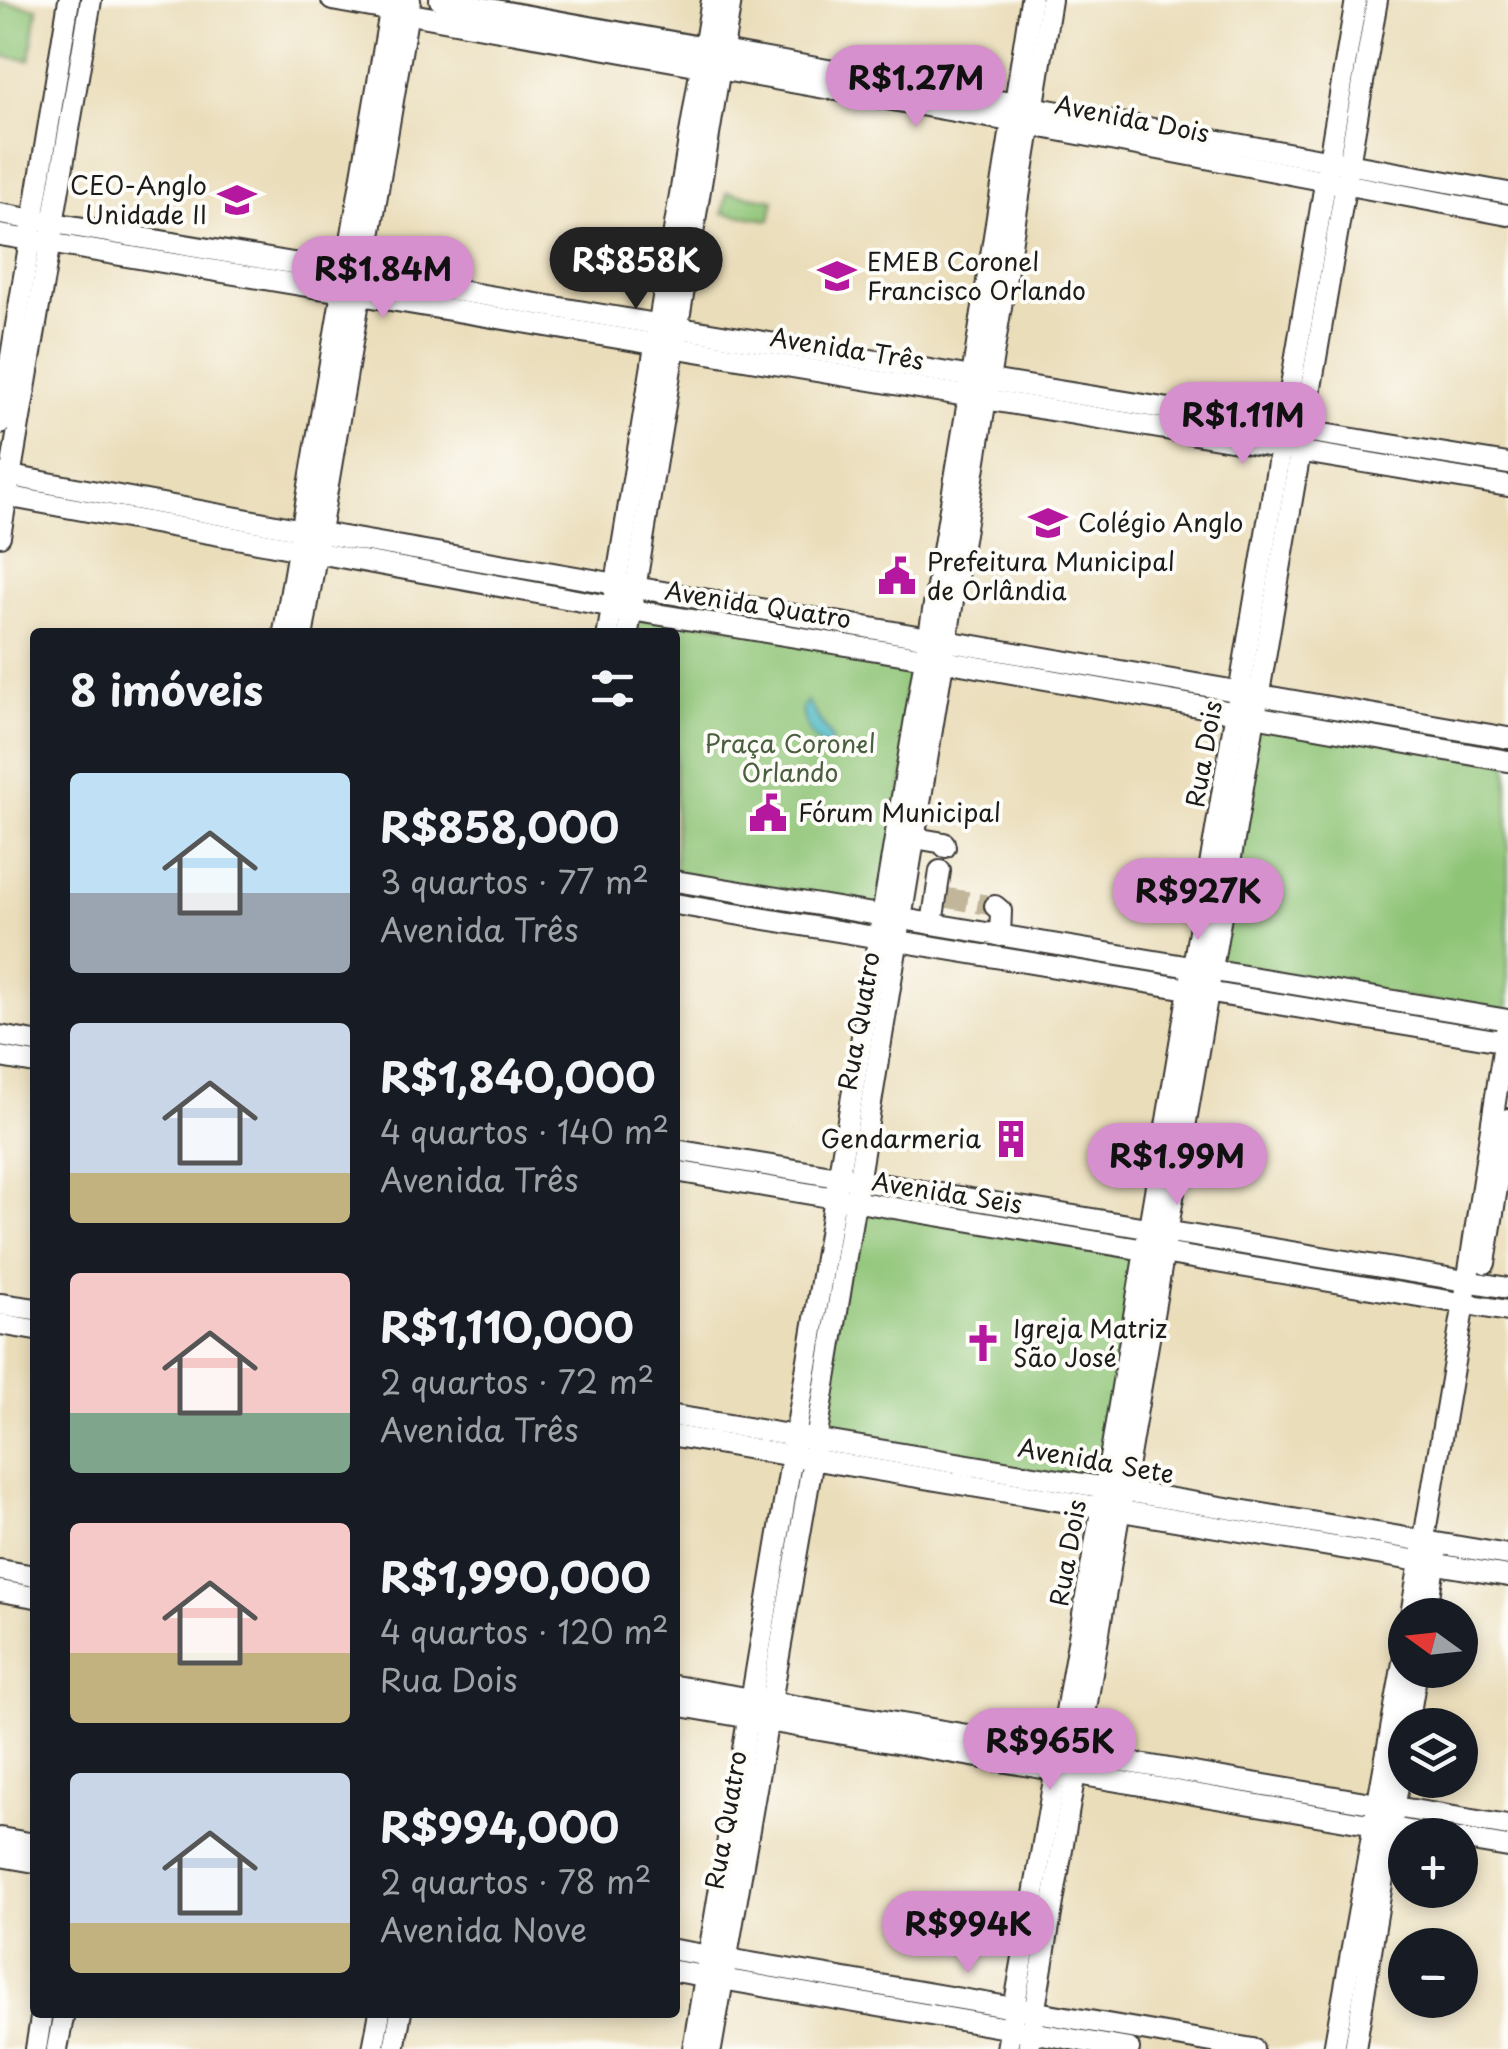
<!DOCTYPE html>
<html lang="pt">
<meta charset="utf-8">
<style>
:root{--surface:#171b24;--page:#242831;--text:#f1f3f6;--muted:#9ea1a6;--accent:#d690ce}
body{margin:0;font-family:"Playpen Sans",sans-serif;background:var(--page);color:var(--text);height:100vh;display:flex;flex-direction:column;font-size:38px;white-space:nowrap}
*{box-sizing:border-box;margin:0}
p{font-size:32px;color:var(--muted)}
.icon{flex:none;width:55px;height:55px;fill:none;stroke:currentColor;stroke-width:2;stroke-linecap:round;stroke-linejoin:round}
.map{position:relative;flex:1;overflow:hidden}
.sheet{position:absolute;left:30px;top:628px;width:650px;height:1390px;display:flex;flex-direction:column;background:var(--surface);border-radius:10px;box-shadow:0 5px 15px #0003}
.sheet>*{flex:none}
.needle{width:65px;rotate:285deg}
.controls{position:absolute;left:1388px;top:1598px;display:grid;gap:20px}
.controls a{display:grid;place-items:center;width:90px;height:90px;border-radius:50%;background:var(--surface);box-shadow:0 5px 15px #0003;font-size:50px}
.price{position:absolute;translate:-50% -85px;padding:0 22px;border-radius:35px;background:var(--accent);color:#111;font-size:32px;line-height:65px;filter:drop-shadow(0 2px 5px #0008)}
.price::after{content:'';position:absolute;left:50%;top:60px;width:30px;height:22px;margin-left:-15px;background:inherit;clip-path:polygon(0 0,100% 0,50% 100%)}
.price.selected{background:#222;color:#fff}
ul{padding:0;list-style:none}
li{display:flex;align-items:center;gap:30px;height:250px;padding:0 40px}
li span{display:grid;place-items:center;flex:none;width:280px;height:200px;border-radius:10px;color:#555}
li>.icon{margin-inline-start:auto}
span .icon{width:120px;height:120px;fill:#fffc;stroke-width:1}
li b{font-size:42px}
h2{display:flex;justify-content:space-between;align-items:center;height:120px;padding:0 40px;font-size:42px}
.map>svg:first-child{display:block}
.green{fill:#8ec476;stroke:#557049;stroke-width:2.5}
.water{fill:#4ab8c3;stroke:#336a70;stroke-width:2.5}
.lines{fill:none;stroke-linecap:round;stroke-linejoin:round}
.minor-tunnel{stroke:#c1b69a;stroke-width:20;stroke-dasharray:20 10;stroke-linecap:butt}
.minor-casing{stroke:#3b3934;stroke-width:24}
.minor{stroke:#fff;stroke-width:20}
.labels{text-anchor:middle;stroke-width:8;stroke-linejoin:round;paint-order:stroke}
.street-label{font-size:25px;fill:#1c1c1c;stroke:#fdfcf7}
.poi-label{font-size:25px;fill:#1c1c1c;stroke:#fdfcf7;text-anchor:start}
.park-label{font-size:25px;fill:#4a5f40;stroke:#fdfcf7}
</style>
<div class="map">
<svg width="1508" height="2049" viewBox="0 0 1508 2049">
<rect width="100%" height="100%" fill="#fdfcf7"/>
<filter id="ink" filterUnits="userSpaceOnUse"><feTurbulence type="fractalNoise" baseFrequency=".01" numOctaves="2"/><feDisplacementMap in="SourceGraphic" scale="20" xChannelSelector="R" yChannelSelector="G"/><feConvolveMatrix kernelMatrix="1 2 1 2 8 2 1 2 1" color-interpolation-filters="sRGB"/></filter>
<filter id="wash" filterUnits="userSpaceOnUse"><feTurbulence type="fractalNoise" baseFrequency=".0048" numOctaves="4" result="noise"/><feDisplacementMap in="SourceGraphic" scale="40" xChannelSelector="R" yChannelSelector="G"/><feGaussianBlur stdDeviation="2.25" result="paint"/><feColorMatrix in="noise" values="0 0 0 0 0 0 0 0 0 0 0 0 0 0 0 0 0 1.4 0 .05"/><feComposite in="paint" operator="in"/></filter>
<g filter="url(#wash)">
<rect width="100%" height="100%" fill="#eaddba"/>
<!-- green -->
<g class="green">
<polygon points="0,2 37,8 30,60 0,56"/>
<polygon points="727,192 774,200 770,220 723,213"/>
<polygon points="631,610 924,658 881,916 675,881 675,632 628,632"/>
<polygon points="1257,717 1508,761 1508,1012 1212,970"/>
<polygon points="854,1203 1144,1251 1105,1488 816,1439"/>
</g>
<!-- water -->
<path class="water" d="M807,701L832,739L829,749C813,744 803,724 802,708Z"/>
</g>
<g filter="url(#ink)">
<g class="lines">
<!-- minor-tunnel -->
<polyline class="minor-tunnel" points="948,898 995,906"/>
<!-- minor casing -->
<g class="minor-casing">
<g id="minor">
<polyline points="332,0 1010,121 1508,215"/>
<polyline points="440,0 1508,193"/>
<polyline points="0,214 990,380 1508,464"/>
<polyline points="0,235 1508,486"/>
<polyline points="0,424 69,0"/>
<polyline points="0,474 303,530 1508,738"/>
<polyline points="0,495 631,610 944,661 1508,761"/>
<polyline points="0,536 91,0"/>
<polyline points="284,632 392,0"/>
<polyline points="303,632 410,0"/>
<polyline points="608,632 712,0"/>
<polyline points="628,632 731,0"/>
<polyline points="915,838 944,843 945,847"/>
<polyline points="675,881 1508,1020"/>
<polyline points="675,904 1508,1042"/>
<polyline points="995,906 1001,911 1000,936"/>
<polyline points="932,924 940,871"/>
<polyline points="0,1036 35,1042"/>
<polyline points="0,1057 35,1063"/>
<polyline points="675,1150 1508,1288"/>
<polyline points="675,1171 1508,1311"/>
<polyline points="1485,1263 1508,1119"/>
<polyline points="0,1304 35,1309"/>
<polyline points="0,1324 35,1330"/>
<polyline points="675,1416 1508,1555"/>
<polyline points="675,1436 1508,1576"/>
<polyline points="0,1570 35,1576"/>
<polyline points="0,1591 35,1597"/>
<polyline points="1411,1615 1464,1303 1506,1031"/>
<polyline points="1426,1615 1436,1553"/>
<polyline points="675,1686 1508,1826"/>
<polyline points="675,1705 1433,1835"/>
<polyline points="1408,1725 1417,1670"/>
<polyline points="0,1838 35,1844"/>
<polyline points="1460,1839 1508,1847"/>
<polyline points="0,1856 35,1862"/>
<polyline points="675,1950 1253,2049"/>
<polyline points="675,1971 1129,2049"/>
<polyline points="36,2049 42,2012"/>
<polyline points="57,2049 64,2012"/>
<polyline points="373,2049 380,2012"/>
<polyline points="394,2049 401,2012"/>
<polyline points="693,2049 972,377 1031,0"/>
<polyline points="711,2049 813,1459 1051,0"/>
<polyline points="1007,2049 1105,1488 1356,0"/>
<polyline points="1028,2049 1377,0"/>
<polyline points="1334,2049 1405,1651"/>
<polyline points="1355,2049 1405,1743"/>
</g>
</g>
<!-- minor -->
<use href="#minor" class="minor"/>
</g>
</g>
<!-- icons -->
<defs>
<g id="school-bare" transform="scale(3)"><path d="M0-5L7-2L0 1L-7-2ZM-4 1L0 2.5L4 1V4Q0 6-4 4Z" fill="#b5179e" stroke="#fdfcf7" stroke-width="2.5" paint-order="stroke"/></g>
<g id="civic-bare" transform="scale(3)"><path d="M-.6-6.5H3V-4.5H.6V-3L4-1V1h2V6H-6V1h2V-1L-.6-3ZM-1.2 2.5V6h2.4V2.5Z" fill="#b5179e" stroke="#fdfcf7" stroke-width="2.5" paint-order="stroke"/></g>
<g id="building-bare" transform="scale(3)"><path d="M-4-6H4V6H1V3H-1V6H-4ZM-2.5-4.3h1.7v1.8h-1.7ZM.8-4.3h1.7v1.8H.8ZM-2.5-1h1.7V.8h-1.7ZM.8-1h1.7V.8H.8Z" fill="#b5179e" stroke="#fdfcf7" stroke-width="2.5" paint-order="stroke"/></g>
<g id="church-bare" transform="scale(3)"><path d="M-1.2-6h2.4v3.5h3.3v2.4h-3.3V6h-2.4V-.1h-3.3v-2.4h3.3Z" fill="#b5179e" stroke="#fdfcf7" stroke-width="2.5" paint-order="stroke"/></g>
</defs>
<g fill-rule="evenodd">
<use href="#school-bare" x="237" y="200"/>
<use href="#school-bare" x="837" y="276"/>
<use href="#school-bare" x="1048" y="523"/>
<use href="#civic-bare" x="897" y="576"/>
<use href="#civic-bare" x="768" y="813"/>
<use href="#building-bare" x="1011" y="1139"/>
<use href="#church-bare" x="983" y="1343"/>
</g>
<g class="labels">
<!-- street labels -->
<g class="street-label">
<text transform="translate(1132 119) rotate(11)" y="9">Avenida Dois</text>
<text transform="translate(847 349) rotate(9)" y="9">Avenida Três</text>
<text transform="translate(758 605) rotate(9)" y="9">Avenida Quatro</text>
<text transform="translate(1204 754) rotate(-80)" y="9">Rua Dois</text>
<text transform="translate(859 1021) rotate(-80)" y="9">Rua Quatro</text>
<text transform="translate(947 1193) rotate(9)" y="9">Avenida Seis</text>
<text transform="translate(1096 1461) rotate(10)" y="9">Avenida Sete</text>
<text transform="translate(1068 1553) rotate(-80)" y="9">Rua Dois</text>
<text transform="translate(726 1820) rotate(-80)" y="9">Rua Quatro</text>
</g>
<!-- poi labels -->
<g class="poi-label">
<text x="207" y="195" text-anchor="end">CEO-Anglo<tspan x="207" dy="29">Unidade II</tspan></text>
<text x="867" y="271">EMEB Coronel<tspan x="867" dy="29">Francisco Orlando</tspan></text>
<text x="1078" y="532">Colégio Anglo</text>
<text x="927" y="571">Prefeitura Municipal<tspan x="927" dy="29">de Orlândia</tspan></text>
<text x="798" y="822">Fórum Municipal</text>
<text x="981" y="1148" text-anchor="end">Gendarmeria</text>
<text x="1013" y="1338">Igreja Matriz<tspan x="1013" dy="29">São José</tspan></text>
</g>
<!-- park labels -->
<g class="park-label">
<text x="790" y="753">Praça Coronel<tspan x="790" dy="29">Orlando</tspan></text>
</g>
</g>
</svg>
<div class="controls">
<a><svg class="needle" viewBox="-14 -14 28 28"><path d="M0-13l5 13h-10z" fill="#e53935"/><path d="M0 13l5-13h-10z" fill="#9ea1a6"/></svg></a>
<a><svg class="icon" aria-label="layers" viewBox="0 0 24 24"><path d="M12 4l9 5-9 5-9-5zM3 14l9 5 9-5"/></svg></a>
<a>+</a>
<a>−</a>
</div>
<b class="price" style="left:916px;top:130px">R$1.27M</b>
<b class="price selected" style="left:636px;top:312px">R$858K</b>
<b class="price" style="left:383px;top:321px">R$1.84M</b>
<b class="price" style="left:1243px;top:467px">R$1.11M</b>
<b class="price" style="left:1198px;top:943px">R$927K</b>
<b class="price" style="left:1177px;top:1208px">R$1.99M</b>
<b class="price" style="left:1050px;top:1793px">R$965K</b>
<b class="price" style="left:968px;top:1976px">R$994K</b>
<section class="sheet">
<h2>8 imóveis<svg class="icon" aria-label="filters" viewBox="0 0 24 24"><path d="M4 7h16M4 17h16"/><circle cx="9" cy="7" r="2"/><circle cx="15" cy="17" r="2"/></svg></h2>
<ul>
<li><span style="background:linear-gradient(#bfe0f5 60%,#9aa5b1 0)"><svg class="icon" aria-label="home" viewBox="0 0 24 24"><path d="M3 11l9-7 9 7M6 9v11h12V9"/></svg></span><div><b>R$858,000</b><p>3 quartos · 77 m²</p><p>Avenida Três</p></div></li>
<li><span style="background:linear-gradient(#c9d6e8 75%,#c2b280 0)"><svg class="icon" aria-label="home" viewBox="0 0 24 24"><path d="M3 11l9-7 9 7M6 9v11h12V9"/></svg></span><div><b>R$1,840,000</b><p>4 quartos · 140 m²</p><p>Avenida Três</p></div></li>
<li><span style="background:linear-gradient(#f6c9c9 70%,#7fa58c 0)"><svg class="icon" aria-label="home" viewBox="0 0 24 24"><path d="M3 11l9-7 9 7M6 9v11h12V9"/></svg></span><div><b>R$1,110,000</b><p>2 quartos · 72 m²</p><p>Avenida Três</p></div></li>
<li><span style="background:linear-gradient(#f6c9c9 65%,#c2b280 0)"><svg class="icon" aria-label="home" viewBox="0 0 24 24"><path d="M3 11l9-7 9 7M6 9v11h12V9"/></svg></span><div><b>R$1,990,000</b><p>4 quartos · 120 m²</p><p>Rua Dois</p></div></li>
<li><span style="background:linear-gradient(#c9d6e8 75%,#c2b280 0)"><svg class="icon" aria-label="home" viewBox="0 0 24 24"><path d="M3 11l9-7 9 7M6 9v11h12V9"/></svg></span><div><b>R$994,000</b><p>2 quartos · 78 m²</p><p>Avenida Nove</p></div></li>
</ul>
</section>
</div>
